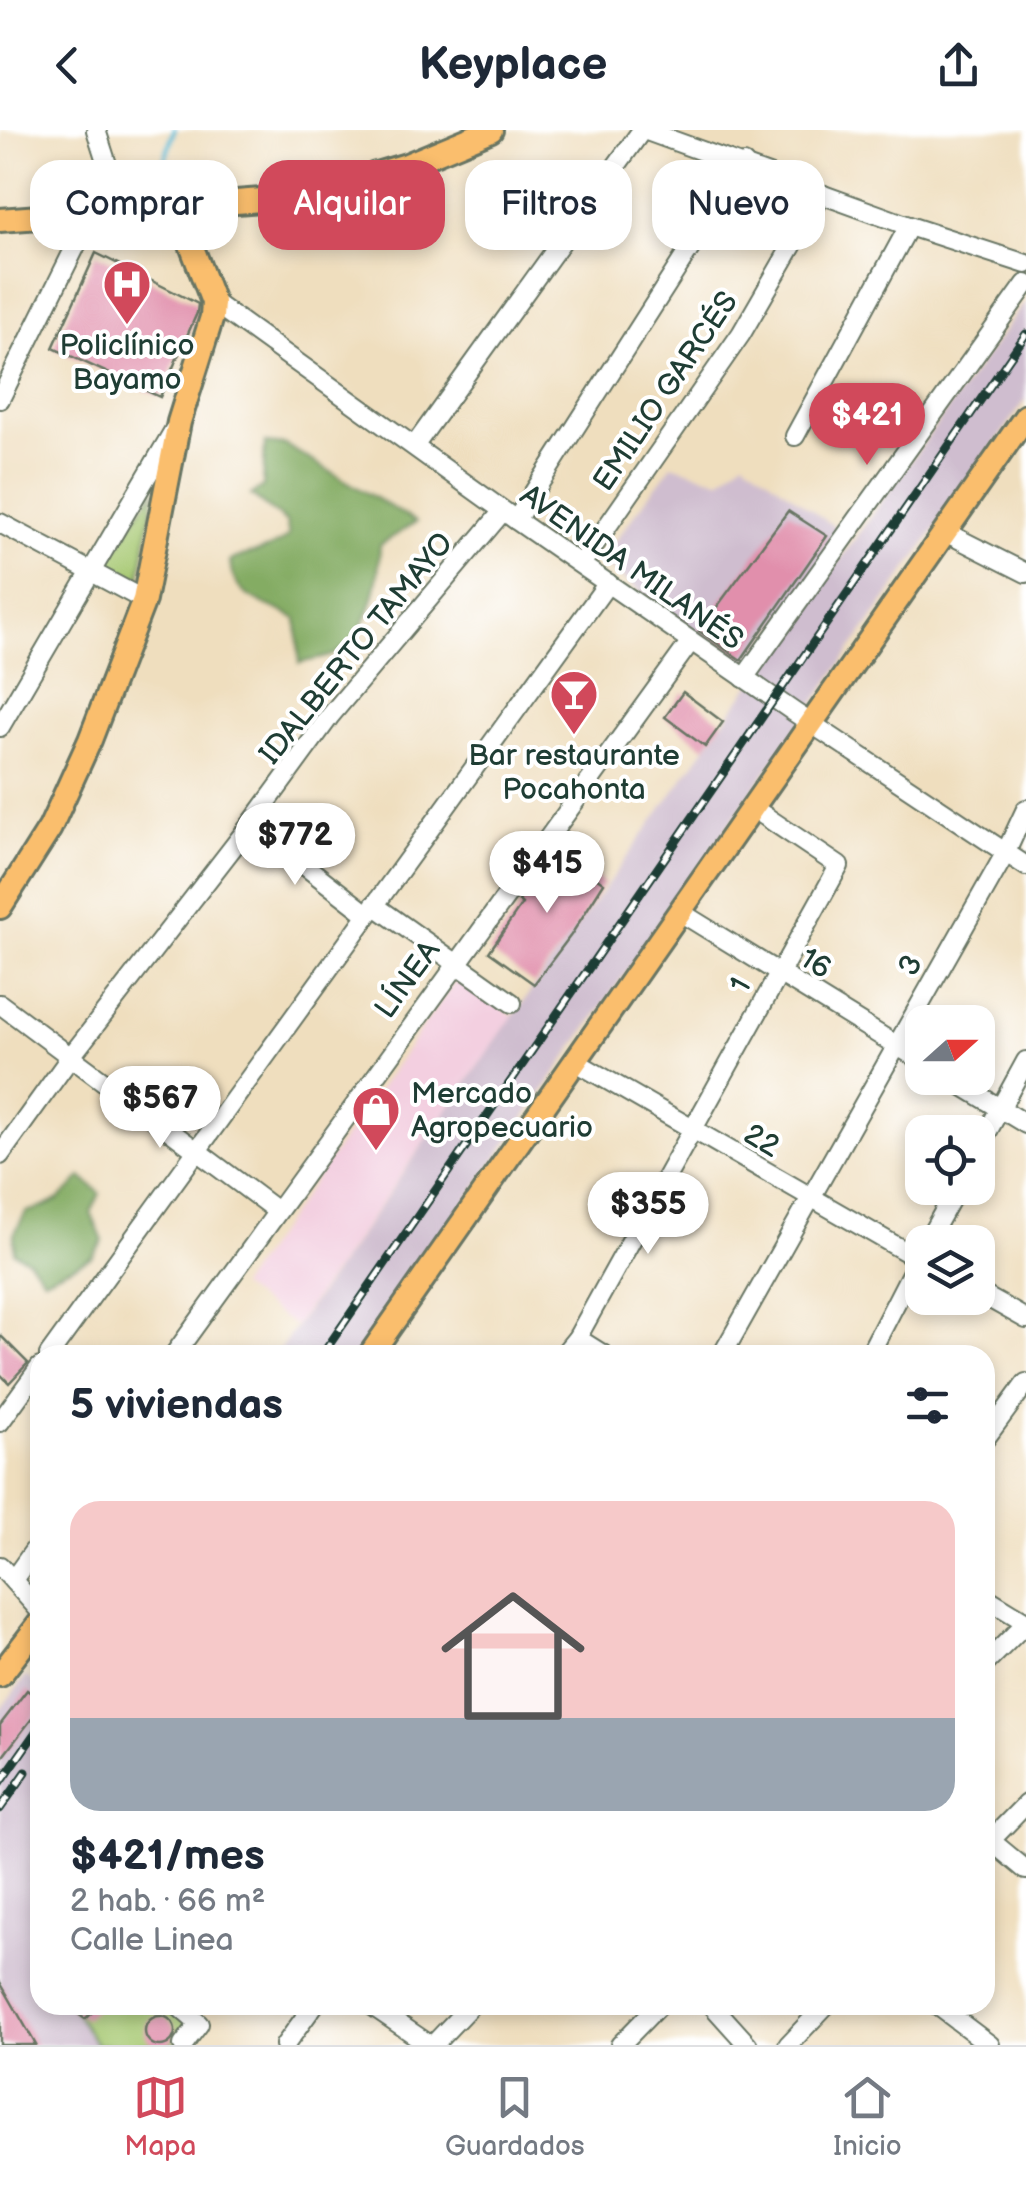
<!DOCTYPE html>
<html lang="es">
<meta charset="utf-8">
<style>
:root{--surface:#fff;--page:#f6f6f7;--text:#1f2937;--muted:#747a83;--line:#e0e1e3;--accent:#d1495b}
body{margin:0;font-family:"Balsamiq Sans",sans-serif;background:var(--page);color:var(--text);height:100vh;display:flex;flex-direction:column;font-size:38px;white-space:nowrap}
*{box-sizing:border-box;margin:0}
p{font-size:32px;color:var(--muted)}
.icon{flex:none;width:55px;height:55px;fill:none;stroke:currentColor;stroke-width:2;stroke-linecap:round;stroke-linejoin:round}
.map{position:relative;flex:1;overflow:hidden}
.sheet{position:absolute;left:30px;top:1215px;width:965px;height:670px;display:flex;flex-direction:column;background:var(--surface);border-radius:30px;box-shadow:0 5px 15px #0003}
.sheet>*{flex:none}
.guide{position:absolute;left:30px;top:30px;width:968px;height:90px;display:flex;gap:20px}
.needle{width:65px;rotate:69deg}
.buttons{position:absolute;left:905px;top:875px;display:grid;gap:20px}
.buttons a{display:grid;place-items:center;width:90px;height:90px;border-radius:20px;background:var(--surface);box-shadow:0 5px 15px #0003;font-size:50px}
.price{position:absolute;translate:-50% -85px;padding:0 22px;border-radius:35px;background:#fff;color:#222;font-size:32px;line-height:65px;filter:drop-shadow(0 2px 5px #0008)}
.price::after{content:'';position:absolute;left:50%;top:60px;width:30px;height:22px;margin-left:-15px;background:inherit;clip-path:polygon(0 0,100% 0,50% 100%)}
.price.current{background:var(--accent);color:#fff}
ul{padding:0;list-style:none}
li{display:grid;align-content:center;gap:20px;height:530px;padding:0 40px}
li+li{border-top:2px solid var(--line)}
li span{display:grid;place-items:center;height:310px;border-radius:30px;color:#555}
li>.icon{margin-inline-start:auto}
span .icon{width:180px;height:180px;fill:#fffc;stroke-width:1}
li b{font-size:42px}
h2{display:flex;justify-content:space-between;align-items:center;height:120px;padding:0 40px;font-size:42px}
.tag{padding:0 35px;border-radius:30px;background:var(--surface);box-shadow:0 5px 15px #0003;font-size:35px;line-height:90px}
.tag.current{background:var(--accent);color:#fff}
header{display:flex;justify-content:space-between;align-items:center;height:130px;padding:0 40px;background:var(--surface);font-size:45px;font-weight:600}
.tab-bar{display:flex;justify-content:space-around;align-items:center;height:140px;border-top:2px solid var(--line);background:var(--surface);font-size:28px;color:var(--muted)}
.tab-bar a{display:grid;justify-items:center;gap:5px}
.tab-bar .current{color:var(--accent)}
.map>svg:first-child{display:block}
.built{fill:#f3cfe0}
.industrial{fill:#cfbdcf}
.green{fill:#a6c871;stroke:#628252;stroke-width:2.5}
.forest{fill:#84ac63;stroke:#52744c;stroke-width:2.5}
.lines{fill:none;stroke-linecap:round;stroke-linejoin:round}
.stream{stroke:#54b8d2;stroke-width:5}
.building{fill:#e18fac}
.minor-casing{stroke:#687564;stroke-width:22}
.major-casing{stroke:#687564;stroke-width:28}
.minor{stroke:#fff;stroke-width:18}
.major{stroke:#fabe6d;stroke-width:22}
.rail-casing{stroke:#1f3d34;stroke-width:9}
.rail{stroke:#fff;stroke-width:5;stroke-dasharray:15;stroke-linecap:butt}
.labels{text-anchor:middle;stroke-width:8;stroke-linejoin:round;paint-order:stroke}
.poi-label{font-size:30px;fill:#1f3d34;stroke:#fff}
.street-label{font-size:30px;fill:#1f3d34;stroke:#fff}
</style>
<header><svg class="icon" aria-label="back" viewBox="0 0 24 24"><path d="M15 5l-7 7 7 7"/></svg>Keyplace<svg class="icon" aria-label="share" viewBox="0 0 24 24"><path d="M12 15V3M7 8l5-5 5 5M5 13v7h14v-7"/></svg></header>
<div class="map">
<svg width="1026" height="1915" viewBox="0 0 1026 1915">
<rect width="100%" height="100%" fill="#fff"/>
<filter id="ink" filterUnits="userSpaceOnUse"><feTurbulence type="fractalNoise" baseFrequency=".01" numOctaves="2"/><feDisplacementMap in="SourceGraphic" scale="20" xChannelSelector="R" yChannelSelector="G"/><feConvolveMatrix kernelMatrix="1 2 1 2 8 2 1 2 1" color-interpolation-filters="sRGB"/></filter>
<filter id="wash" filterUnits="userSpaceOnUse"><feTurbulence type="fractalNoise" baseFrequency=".0048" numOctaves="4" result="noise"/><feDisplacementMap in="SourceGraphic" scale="40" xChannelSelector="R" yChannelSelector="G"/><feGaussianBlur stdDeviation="2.25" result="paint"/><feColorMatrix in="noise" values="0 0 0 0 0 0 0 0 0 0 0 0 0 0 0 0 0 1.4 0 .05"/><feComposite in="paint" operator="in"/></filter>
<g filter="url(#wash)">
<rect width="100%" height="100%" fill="#efdebe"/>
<!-- built -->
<polygon class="built" points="458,847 513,886 295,1196 239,1157"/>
<!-- industrial -->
<g class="industrial">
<polygon points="1026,170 1026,269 359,1225 276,1225 513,886"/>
<polygon points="744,330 847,406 742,538 600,431 672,335 720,350"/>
<polygon points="26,1546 40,1556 40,1687 32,1745 40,1798 40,1875 70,1875 97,1915 0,1915 0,1580"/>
</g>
<!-- green -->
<g class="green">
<polygon points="155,359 137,464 98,443"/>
<polygon points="70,1875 172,1875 192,1892 172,1915 97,1915"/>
</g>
<!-- forest -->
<g class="forest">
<path d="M265,313L285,315L416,392L380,415C379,452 372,499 338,522C328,529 310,530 299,533L297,489C266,470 233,473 230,431C253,420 269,423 289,406L286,392L251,365L263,357Z"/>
<path d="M81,1047L100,1063L91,1083L103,1111L92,1127L44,1149L29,1130L14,1122V1104L26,1082C52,1076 64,1068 81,1047Z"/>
</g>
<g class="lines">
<!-- stream -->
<polyline class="stream" points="158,52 174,0"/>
</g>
<g id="blocks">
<!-- building -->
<g class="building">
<polygon points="96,123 198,174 197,183 160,267 53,218"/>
<polygon points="788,381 827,406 741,530 699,501"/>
<polygon points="683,562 723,592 705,617 665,587"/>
<polygon points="557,718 604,753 571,805 534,854 489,822 522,774 519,771 525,761"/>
<polygon points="0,1205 28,1233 9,1253 0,1244"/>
<polygon points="27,1560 40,1570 40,1578 0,1630 0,1595"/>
<polygon points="0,1852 36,1915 0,1915"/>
<polygon points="65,1875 100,1875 85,1889"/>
<circle cx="160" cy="1901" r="15"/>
</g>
</g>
</g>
<g filter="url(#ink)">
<use href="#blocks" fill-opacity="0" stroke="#687564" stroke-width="2.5"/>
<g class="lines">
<!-- minor casing -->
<g class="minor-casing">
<g id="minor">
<polyline points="96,0 122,81"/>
<polyline points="644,0 909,96 1026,134"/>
<polyline points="213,172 516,390 794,582 1026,736"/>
<polyline points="0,269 92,83"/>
<polyline points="795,306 909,96"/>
<polyline points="415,315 642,0"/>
<polyline points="516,390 744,34"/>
<polyline points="0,393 144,470"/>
<polyline points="945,402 1026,443"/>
<polyline points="581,434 741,204 822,64"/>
<polyline points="744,548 1026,154"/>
<polyline points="0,597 174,300"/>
<polyline points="251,694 367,784"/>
<polyline points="374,775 512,873"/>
<polyline points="680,782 922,931"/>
<polyline points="0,874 277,1081"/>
<polyline points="576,932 922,1131"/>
<polyline points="950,948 1026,994"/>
<polyline points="978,1019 1026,931"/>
<polyline points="0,1025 72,925 251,694 330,586 503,381"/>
<polyline points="927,1112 957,1058"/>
<polyline points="978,1162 1026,1189"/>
<polyline points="577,1208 604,1225"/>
<polyline points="49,1225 608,453"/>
<polyline points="174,1225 691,511"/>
<polyline points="563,1225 577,1208 839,736 753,678"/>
<polyline points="722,1225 1005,724 1026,679"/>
<polyline points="869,1225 922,1122"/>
<polyline points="0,1292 40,1237"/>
<polyline points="985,1309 1026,1253"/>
<polyline points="0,1436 40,1481"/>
<polyline points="13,1450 40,1412"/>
<polyline points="985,1467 1026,1492"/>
<polyline points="985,1534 1026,1493"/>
<polyline points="985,1706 1026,1740"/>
<polyline points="985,1716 1026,1674"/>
<polyline points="177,1875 199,1894 183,1915"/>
<polyline points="371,1875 430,1915"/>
<polyline points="712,1875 748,1915"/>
<polyline points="937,1875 990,1915"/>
<polyline points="285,1915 314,1875"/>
<polyline points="433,1915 471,1875"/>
<polyline points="620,1915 659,1875"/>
<polyline points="788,1915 826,1875"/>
</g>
</g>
<!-- major casing -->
<g class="major-casing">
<g id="major">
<polyline points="0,90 262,70 312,63 407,35 491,0"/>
<polyline points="0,777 50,698 90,610 144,470 179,292 212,187 213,172 176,76"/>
<polyline points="370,1225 1026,286"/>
<polyline points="0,1545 40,1493"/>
</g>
</g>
<!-- minor -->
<use href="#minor" class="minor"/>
<!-- major -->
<use href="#major" class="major"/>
<!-- rail casing -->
<g class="rail-casing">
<g id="rail">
<polyline points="322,1225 1026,204"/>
<polyline points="0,1653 40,1596"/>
<polyline points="0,1679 26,1642"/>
</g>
</g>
<!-- rail -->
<use href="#rail" class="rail"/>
</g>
</g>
<!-- icons -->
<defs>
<g id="hospital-pin" transform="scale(2.5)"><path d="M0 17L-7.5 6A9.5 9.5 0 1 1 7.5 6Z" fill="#d1495b" stroke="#fff"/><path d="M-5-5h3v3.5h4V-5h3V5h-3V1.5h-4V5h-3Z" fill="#fff"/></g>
<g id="bar-pin" transform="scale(2.5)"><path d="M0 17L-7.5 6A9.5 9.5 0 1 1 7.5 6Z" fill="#d1495b" stroke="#fff"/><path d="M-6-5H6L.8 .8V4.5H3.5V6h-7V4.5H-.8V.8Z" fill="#fff"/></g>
<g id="shop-pin" transform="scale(2.5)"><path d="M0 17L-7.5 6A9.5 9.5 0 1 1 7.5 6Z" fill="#d1495b" stroke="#fff"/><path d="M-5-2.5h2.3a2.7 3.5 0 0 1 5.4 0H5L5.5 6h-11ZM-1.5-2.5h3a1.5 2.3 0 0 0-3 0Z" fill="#fff"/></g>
</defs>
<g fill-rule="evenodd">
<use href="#hospital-pin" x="127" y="154"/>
<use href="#bar-pin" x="574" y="564"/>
<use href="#shop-pin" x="376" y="980"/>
</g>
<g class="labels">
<!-- poi labels -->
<g class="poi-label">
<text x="127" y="225">Policlínico<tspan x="127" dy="34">Bayamo</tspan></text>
<text x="574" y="635">Bar restaurante<tspan x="574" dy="34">Pocahonta</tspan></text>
<text x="411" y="973" text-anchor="start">Mercado<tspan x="411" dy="34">Agropecuario</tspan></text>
</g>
<!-- street labels -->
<g class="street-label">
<text transform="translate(665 261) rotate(-56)" y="10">EMILIO GARCÉS</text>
<text transform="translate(632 437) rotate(35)" y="10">AVENIDA MILANÉS</text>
<text transform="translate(356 518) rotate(-51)" y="10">IDALBERTO TAMAYO</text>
<text transform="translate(816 833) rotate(32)" y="10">16</text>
<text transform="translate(910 835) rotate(-60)" y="10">3</text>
<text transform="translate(407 849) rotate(-54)" y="10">LÍNEA</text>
<text transform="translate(740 855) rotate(-61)" y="10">1</text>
<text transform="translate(762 1010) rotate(30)" y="10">22</text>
</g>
</g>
</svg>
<div class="buttons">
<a><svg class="needle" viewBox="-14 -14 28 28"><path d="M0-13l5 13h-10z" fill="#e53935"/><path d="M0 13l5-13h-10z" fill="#747a83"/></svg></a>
<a><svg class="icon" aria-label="locate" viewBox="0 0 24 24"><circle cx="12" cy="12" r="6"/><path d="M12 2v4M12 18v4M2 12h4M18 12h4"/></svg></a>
<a><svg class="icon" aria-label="layers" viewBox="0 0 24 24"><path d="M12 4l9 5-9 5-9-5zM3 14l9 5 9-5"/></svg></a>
</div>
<b class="price current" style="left:867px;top:338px">$421</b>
<b class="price" style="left:295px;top:758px">$772</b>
<b class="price" style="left:547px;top:786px">$415</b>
<b class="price" style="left:160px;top:1021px">$567</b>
<b class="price" style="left:648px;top:1127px">$355</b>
<div class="guide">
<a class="tag">Comprar</a>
<a class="tag current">Alquilar</a>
<a class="tag">Filtros</a>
<a class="tag">Nuevo</a>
</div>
<section class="sheet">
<h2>5 viviendas<svg class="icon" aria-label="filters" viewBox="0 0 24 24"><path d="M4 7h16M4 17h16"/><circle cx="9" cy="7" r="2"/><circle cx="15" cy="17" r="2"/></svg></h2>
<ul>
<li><span style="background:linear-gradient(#f6c9c9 70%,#9aa5b1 0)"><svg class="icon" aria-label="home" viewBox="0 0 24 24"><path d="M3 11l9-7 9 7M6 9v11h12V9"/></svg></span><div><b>$421/mes</b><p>2 hab. · 66 m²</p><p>Calle Linea</p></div></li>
</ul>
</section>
</div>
<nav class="tab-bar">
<a class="current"><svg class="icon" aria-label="map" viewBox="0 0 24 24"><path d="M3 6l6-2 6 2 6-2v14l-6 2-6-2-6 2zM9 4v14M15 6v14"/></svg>Mapa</a>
<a><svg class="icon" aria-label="saved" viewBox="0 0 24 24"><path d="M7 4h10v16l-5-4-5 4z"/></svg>Guardados</a>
<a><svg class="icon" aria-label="home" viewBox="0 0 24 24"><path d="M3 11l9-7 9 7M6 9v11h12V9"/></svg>Inicio</a>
</nav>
